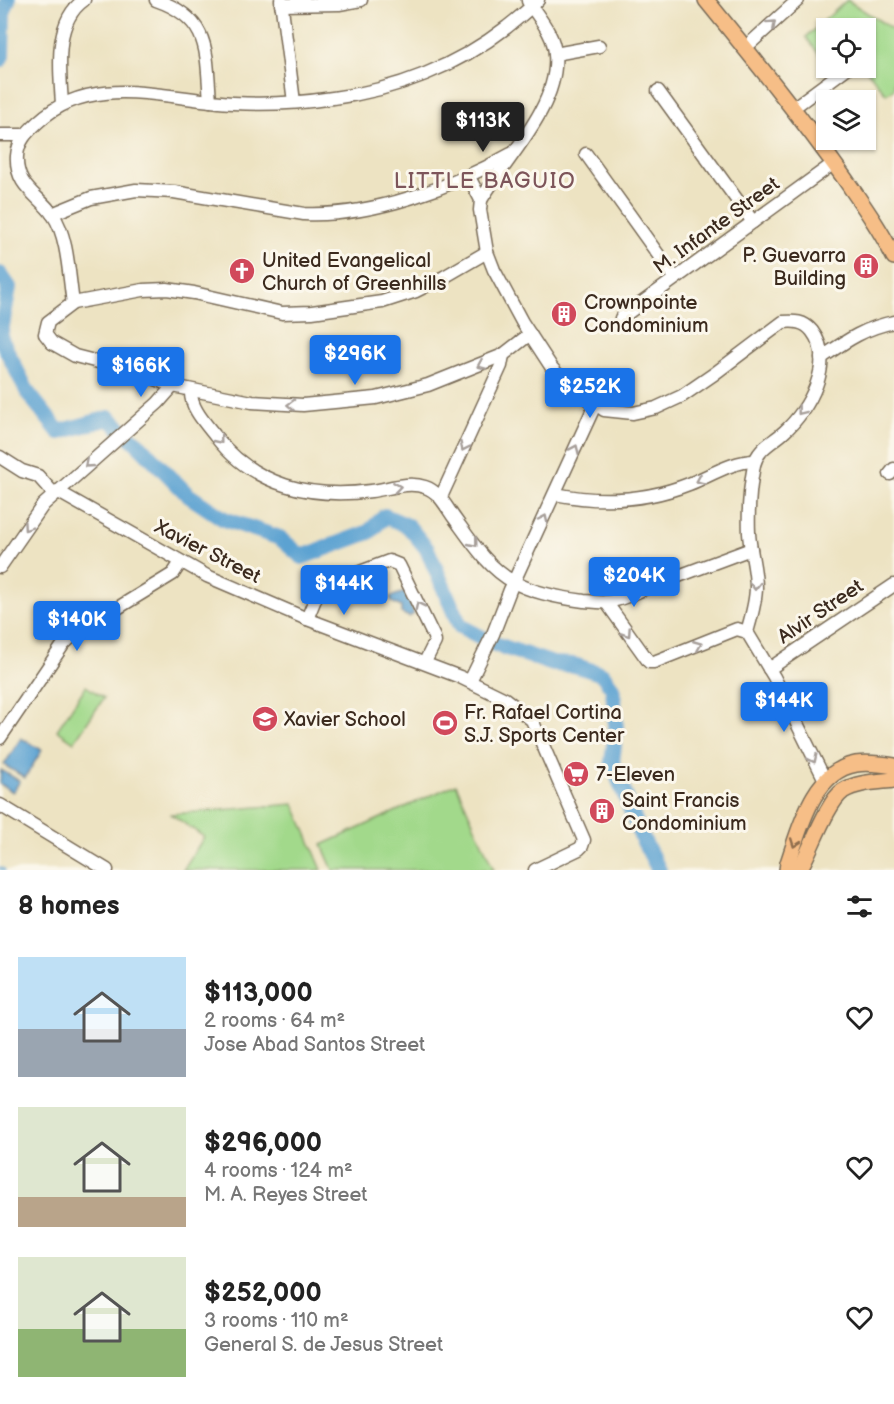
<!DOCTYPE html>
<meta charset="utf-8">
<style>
:root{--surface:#fff;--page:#f2f2f2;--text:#222;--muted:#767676;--accent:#1a73e8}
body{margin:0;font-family:"Balsamiq Sans",sans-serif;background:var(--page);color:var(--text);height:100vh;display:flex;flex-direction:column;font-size:22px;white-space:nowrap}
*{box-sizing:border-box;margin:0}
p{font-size:20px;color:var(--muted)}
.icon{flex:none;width:33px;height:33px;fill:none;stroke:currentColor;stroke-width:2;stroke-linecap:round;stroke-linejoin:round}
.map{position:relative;height:870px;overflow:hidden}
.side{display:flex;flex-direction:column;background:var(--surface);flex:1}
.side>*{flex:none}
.fabs{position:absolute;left:816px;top:18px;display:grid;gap:12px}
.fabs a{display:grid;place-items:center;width:60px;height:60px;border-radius:0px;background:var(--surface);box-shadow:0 2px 4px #0004;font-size:30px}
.price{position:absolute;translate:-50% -51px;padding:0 14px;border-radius:6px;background:var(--accent);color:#fff;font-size:20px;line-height:39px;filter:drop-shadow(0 2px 3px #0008)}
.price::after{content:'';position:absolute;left:50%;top:36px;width:18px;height:14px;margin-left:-9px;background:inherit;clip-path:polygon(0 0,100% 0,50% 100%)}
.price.current{background:#222;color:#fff}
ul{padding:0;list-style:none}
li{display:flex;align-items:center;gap:18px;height:150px;padding:0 18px}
li span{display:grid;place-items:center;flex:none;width:168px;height:120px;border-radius:0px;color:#555}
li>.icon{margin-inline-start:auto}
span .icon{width:72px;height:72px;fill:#fffc;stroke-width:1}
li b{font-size:26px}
h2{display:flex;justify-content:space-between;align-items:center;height:72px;padding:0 18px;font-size:26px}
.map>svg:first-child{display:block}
.green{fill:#a2d98b;stroke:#6e8254;stroke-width:1.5}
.water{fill:#5ca2d1;stroke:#4c6678;stroke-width:1.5}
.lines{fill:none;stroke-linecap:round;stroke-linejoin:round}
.stream{stroke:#5ca2d1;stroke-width:3}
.river{stroke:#5ca2d1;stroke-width:16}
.minor-casing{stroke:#796b57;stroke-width:15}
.major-casing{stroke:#796b57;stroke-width:18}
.minor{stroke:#fff;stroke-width:12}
.major{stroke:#f6be87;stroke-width:15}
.oneway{stroke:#a79f9a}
.oneway2{stroke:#8f6d4d}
.labels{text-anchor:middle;stroke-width:6;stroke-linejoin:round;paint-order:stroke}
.street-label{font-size:20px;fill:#3b2a1e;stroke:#fbf7ec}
.poi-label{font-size:20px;fill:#3b2a1e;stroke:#fbf7ec;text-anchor:start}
.quarter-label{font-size:22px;letter-spacing:1.5px;fill:#7d555a;stroke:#fbf7ec}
</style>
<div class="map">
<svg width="894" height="870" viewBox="0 0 894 870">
<rect width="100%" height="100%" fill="#fbf7ec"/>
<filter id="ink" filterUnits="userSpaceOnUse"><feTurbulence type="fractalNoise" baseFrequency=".0167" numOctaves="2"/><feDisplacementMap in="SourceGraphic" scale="12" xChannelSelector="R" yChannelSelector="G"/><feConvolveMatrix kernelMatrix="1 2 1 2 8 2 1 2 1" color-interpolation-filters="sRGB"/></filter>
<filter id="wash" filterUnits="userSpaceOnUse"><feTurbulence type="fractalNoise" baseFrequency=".008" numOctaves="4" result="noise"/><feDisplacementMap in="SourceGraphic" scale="24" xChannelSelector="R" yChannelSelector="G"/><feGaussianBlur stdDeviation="1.35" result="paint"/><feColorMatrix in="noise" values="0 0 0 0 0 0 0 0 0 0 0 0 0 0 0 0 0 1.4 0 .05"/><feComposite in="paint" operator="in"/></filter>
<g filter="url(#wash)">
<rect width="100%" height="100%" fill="#ede3c2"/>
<!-- green -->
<g class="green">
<polygon points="847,0 894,30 894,89 886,94 865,68 866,28 826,28 826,64 806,37"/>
<polygon points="86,686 104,698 74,742 57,730"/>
<polygon points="456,784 494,870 333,870 322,845"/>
<polygon points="294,804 322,870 183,870 204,837 171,814"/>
</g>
<!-- water -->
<g class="water">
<polygon points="405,592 414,614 409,617 401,613 401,607 392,602 390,597"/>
<polygon points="21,738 42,750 25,778 4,765"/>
<polygon points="1,770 20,781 13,792 0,784"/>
</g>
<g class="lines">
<!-- stream -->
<polyline class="stream" points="0,868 4,870"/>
<!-- river -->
<g class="river">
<polyline points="0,60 2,55 3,13 8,0"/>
<polyline points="0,274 9,287 0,337 28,393 59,432 109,418 138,444 188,495 224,519 280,538 302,557 369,532 385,516 408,526 427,549 460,626 492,643 553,664 574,665 602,674 613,689 616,729 612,762 641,836 659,870"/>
</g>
</g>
</g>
<g filter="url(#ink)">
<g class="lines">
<!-- minor casing -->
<g class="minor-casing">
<g id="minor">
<path d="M156,0C211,19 206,52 210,101"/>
<polyline points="281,0 294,102"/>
<polyline points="281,5 339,4 361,0"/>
<polyline points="745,48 798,0"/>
<polyline points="555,54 599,46"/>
<polyline points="658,91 753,222"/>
<path d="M62,104C60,70 53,22 84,0"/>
<polyline points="793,108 847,68"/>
<polyline points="0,135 24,135"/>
<polyline points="586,154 675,278"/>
<path d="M469,177L481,200L480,210L487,252L494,270L522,322L552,368L564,381L604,410L633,413L656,408L682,396L714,374L783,322C794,321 804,321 812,331C836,362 809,410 784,432C772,443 758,448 754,465C750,486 748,511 749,533C750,551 756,569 756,587C756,602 751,618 747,632L774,677L825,780"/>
<path d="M481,200C506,158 560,106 555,54C554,34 538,17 528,1"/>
<path d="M52,214L91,198L136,190L174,192L304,214C372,217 453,187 511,154"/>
<polyline points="487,252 444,277 416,291 382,302 312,312 282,313 194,293 167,289 143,290 73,303 48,322 45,334 52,343 75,356 141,373 173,386 252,402 303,405 376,398 428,385 503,355 530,334"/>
<path d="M73,303C69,278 68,236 53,215C38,194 15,187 17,156C18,141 27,132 38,122C92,71 168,100 233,103C266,105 301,103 333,98C396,90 457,66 507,27C518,18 529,10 538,0"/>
<polyline points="621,318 834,163"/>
<path d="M821,358C846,341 864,328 894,322"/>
<path d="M191,391C190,408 206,424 216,437C254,486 312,499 371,491C388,489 408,481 425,487C440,492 446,507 455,519C471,541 489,569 514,582C533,593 561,598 584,601C590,601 599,603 606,602C620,601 636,592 649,587C683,574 717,562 751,549"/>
<polyline points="0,457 22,471 38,476 54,494"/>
<polyline points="890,474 894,469"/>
<polyline points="57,491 207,576 307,619 460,677 505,699 532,720 584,840 582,846 579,849 535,870"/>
<path d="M555,494C600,503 646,501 689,484C710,476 732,461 755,461"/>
<polyline points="441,497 501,366 503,355"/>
<polyline points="0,567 43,505 158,403 173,386"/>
<polyline points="606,602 649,662 654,662 737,629 747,632"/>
<polyline points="307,619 320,587 389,561 399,565 434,637 435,642 425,662"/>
<polyline points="769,669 894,585"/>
<polyline points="470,681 493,634 510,590 595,405"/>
<polyline points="0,738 63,645 72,636 173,574 181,562"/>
<polyline points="0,805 107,870"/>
</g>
</g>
<!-- major casing -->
<g class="major-casing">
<g id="major">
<path d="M706,0C754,59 801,117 845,179C863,205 880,229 894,257"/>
<path d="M787,870L788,863C800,828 813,771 856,764C869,762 882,764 894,766"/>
<path d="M799,870C810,852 827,802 843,791C857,782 878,782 894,780"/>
</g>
</g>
<!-- minor -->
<use href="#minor" class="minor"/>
<!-- major -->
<use href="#major" class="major"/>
</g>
<!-- one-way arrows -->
<defs><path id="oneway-chevron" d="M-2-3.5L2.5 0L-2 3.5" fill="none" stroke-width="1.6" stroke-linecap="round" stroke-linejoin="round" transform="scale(1.5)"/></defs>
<g class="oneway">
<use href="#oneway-chevron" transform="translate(772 24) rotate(-42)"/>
<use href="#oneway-chevron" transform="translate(481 365) rotate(157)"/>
<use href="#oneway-chevron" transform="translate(291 405) rotate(-178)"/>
<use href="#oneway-chevron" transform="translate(801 411) rotate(128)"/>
<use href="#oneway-chevron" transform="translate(219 440) rotate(51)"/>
<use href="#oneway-chevron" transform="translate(464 447) rotate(115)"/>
<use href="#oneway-chevron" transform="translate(575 449) rotate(-66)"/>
<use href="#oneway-chevron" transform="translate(88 464) rotate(139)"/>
<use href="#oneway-chevron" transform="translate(700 480) rotate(157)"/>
<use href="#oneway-chevron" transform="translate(397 487) rotate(-8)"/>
<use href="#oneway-chevron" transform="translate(544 519) rotate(-65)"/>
<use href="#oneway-chevron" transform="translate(27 527) rotate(125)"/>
<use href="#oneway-chevron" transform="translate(474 543) rotate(51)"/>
<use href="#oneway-chevron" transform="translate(755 586) rotate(90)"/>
<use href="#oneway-chevron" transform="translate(419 606) rotate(-116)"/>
<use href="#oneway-chevron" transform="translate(627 633) rotate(56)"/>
<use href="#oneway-chevron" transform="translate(698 645) rotate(-22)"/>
<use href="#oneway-chevron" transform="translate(813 759) rotate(64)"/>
</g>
<use class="oneway2" href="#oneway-chevron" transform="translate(795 843) rotate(110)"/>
</g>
<!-- icons -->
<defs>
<g id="building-disc" transform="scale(1.35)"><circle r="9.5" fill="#d1495b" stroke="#fbf7ec"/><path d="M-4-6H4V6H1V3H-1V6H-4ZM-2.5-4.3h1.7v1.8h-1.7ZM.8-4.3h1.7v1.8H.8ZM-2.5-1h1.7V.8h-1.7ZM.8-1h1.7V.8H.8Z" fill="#fff"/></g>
<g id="church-disc" transform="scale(1.35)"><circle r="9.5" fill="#d1495b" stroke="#fbf7ec"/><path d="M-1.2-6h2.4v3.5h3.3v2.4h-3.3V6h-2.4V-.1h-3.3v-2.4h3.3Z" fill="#fff"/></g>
<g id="school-disc" transform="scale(1.35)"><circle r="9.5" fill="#d1495b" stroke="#fbf7ec"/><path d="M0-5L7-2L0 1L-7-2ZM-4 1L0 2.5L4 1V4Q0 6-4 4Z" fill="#fff"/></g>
<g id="stadium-disc" transform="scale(1.35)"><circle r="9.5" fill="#d1495b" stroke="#fbf7ec"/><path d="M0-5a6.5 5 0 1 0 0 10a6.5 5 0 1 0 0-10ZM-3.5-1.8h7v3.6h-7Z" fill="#fff"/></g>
<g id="supermarket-disc" transform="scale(1.35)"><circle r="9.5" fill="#d1495b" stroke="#fbf7ec"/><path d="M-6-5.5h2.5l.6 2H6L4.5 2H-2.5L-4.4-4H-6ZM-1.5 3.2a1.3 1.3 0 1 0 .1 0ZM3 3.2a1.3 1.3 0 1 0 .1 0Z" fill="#fff"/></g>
</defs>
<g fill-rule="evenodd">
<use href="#building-disc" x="866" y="266"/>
<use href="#church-disc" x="242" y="271"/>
<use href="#building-disc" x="564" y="314"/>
<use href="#school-disc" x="265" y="719"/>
<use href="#stadium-disc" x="445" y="723"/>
<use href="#supermarket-disc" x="576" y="774"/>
<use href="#building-disc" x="602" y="811"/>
</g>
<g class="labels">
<!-- street labels -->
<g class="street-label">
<text transform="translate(716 225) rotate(-36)" y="7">M. Infante Street</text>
<text transform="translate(208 551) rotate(27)" y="7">Xavier Street</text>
<text transform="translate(820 611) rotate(-34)" y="7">Alvir Street</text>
</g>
<!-- poi labels -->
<g class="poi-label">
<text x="846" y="262" text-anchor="end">P. Guevarra<tspan x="846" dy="23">Building</tspan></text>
<text x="262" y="267">United Evangelical<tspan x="262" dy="23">Church of Greenhills</tspan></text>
<text x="584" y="309">Crownpointe<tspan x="584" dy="23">Condominium</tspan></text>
<text x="464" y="719">Fr. Rafael Cortina<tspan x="464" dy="23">S.J. Sports Center</tspan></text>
<text x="284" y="726">Xavier School</text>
<text x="596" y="781">7-Eleven</text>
<text x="622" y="807">Saint Francis<tspan x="622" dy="23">Condominium</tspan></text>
</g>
<!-- quarter labels -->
<g class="quarter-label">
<text x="485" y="188">LITTLE BAGUIO</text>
</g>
</g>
</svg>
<div class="fabs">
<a><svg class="icon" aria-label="locate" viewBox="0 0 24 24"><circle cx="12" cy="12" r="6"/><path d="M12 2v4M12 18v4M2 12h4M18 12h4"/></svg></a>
<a><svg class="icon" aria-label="layers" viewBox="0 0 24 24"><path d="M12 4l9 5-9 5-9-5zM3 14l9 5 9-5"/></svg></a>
</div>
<b class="price current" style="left:483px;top:153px">$113K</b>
<b class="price" style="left:355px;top:386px">$296K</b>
<b class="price" style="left:141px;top:398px">$166K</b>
<b class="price" style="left:590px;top:419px">$252K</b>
<b class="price" style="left:634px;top:608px">$204K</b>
<b class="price" style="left:344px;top:616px">$144K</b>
<b class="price" style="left:77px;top:652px">$140K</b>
<b class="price" style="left:784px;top:733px">$144K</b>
</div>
<section class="side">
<h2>8 homes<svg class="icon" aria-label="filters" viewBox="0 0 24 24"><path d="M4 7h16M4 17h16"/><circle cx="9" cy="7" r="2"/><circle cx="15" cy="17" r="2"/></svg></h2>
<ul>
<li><span style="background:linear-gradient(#bfe0f5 60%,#9aa5b1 0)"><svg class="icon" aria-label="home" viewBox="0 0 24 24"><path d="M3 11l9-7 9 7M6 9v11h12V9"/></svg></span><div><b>$113,000</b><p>2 rooms · 64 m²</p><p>Jose Abad Santos Street</p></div><svg class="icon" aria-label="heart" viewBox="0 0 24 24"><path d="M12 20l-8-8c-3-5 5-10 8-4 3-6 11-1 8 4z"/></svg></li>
<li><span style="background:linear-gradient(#dfe7d0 75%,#b9a48a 0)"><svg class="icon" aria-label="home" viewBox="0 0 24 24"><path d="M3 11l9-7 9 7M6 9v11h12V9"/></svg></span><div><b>$296,000</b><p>4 rooms · 124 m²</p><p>M. A. Reyes Street</p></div><svg class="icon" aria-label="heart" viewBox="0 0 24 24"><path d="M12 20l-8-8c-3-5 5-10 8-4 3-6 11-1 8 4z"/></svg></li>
<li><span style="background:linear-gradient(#dfe7d0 60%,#8fb573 0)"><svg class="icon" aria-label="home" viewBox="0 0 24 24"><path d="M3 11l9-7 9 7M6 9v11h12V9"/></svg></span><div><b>$252,000</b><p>3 rooms · 110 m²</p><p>General S. de Jesus Street</p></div><svg class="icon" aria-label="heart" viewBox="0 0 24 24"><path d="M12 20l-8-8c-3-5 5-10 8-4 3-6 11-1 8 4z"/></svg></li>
</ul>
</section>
